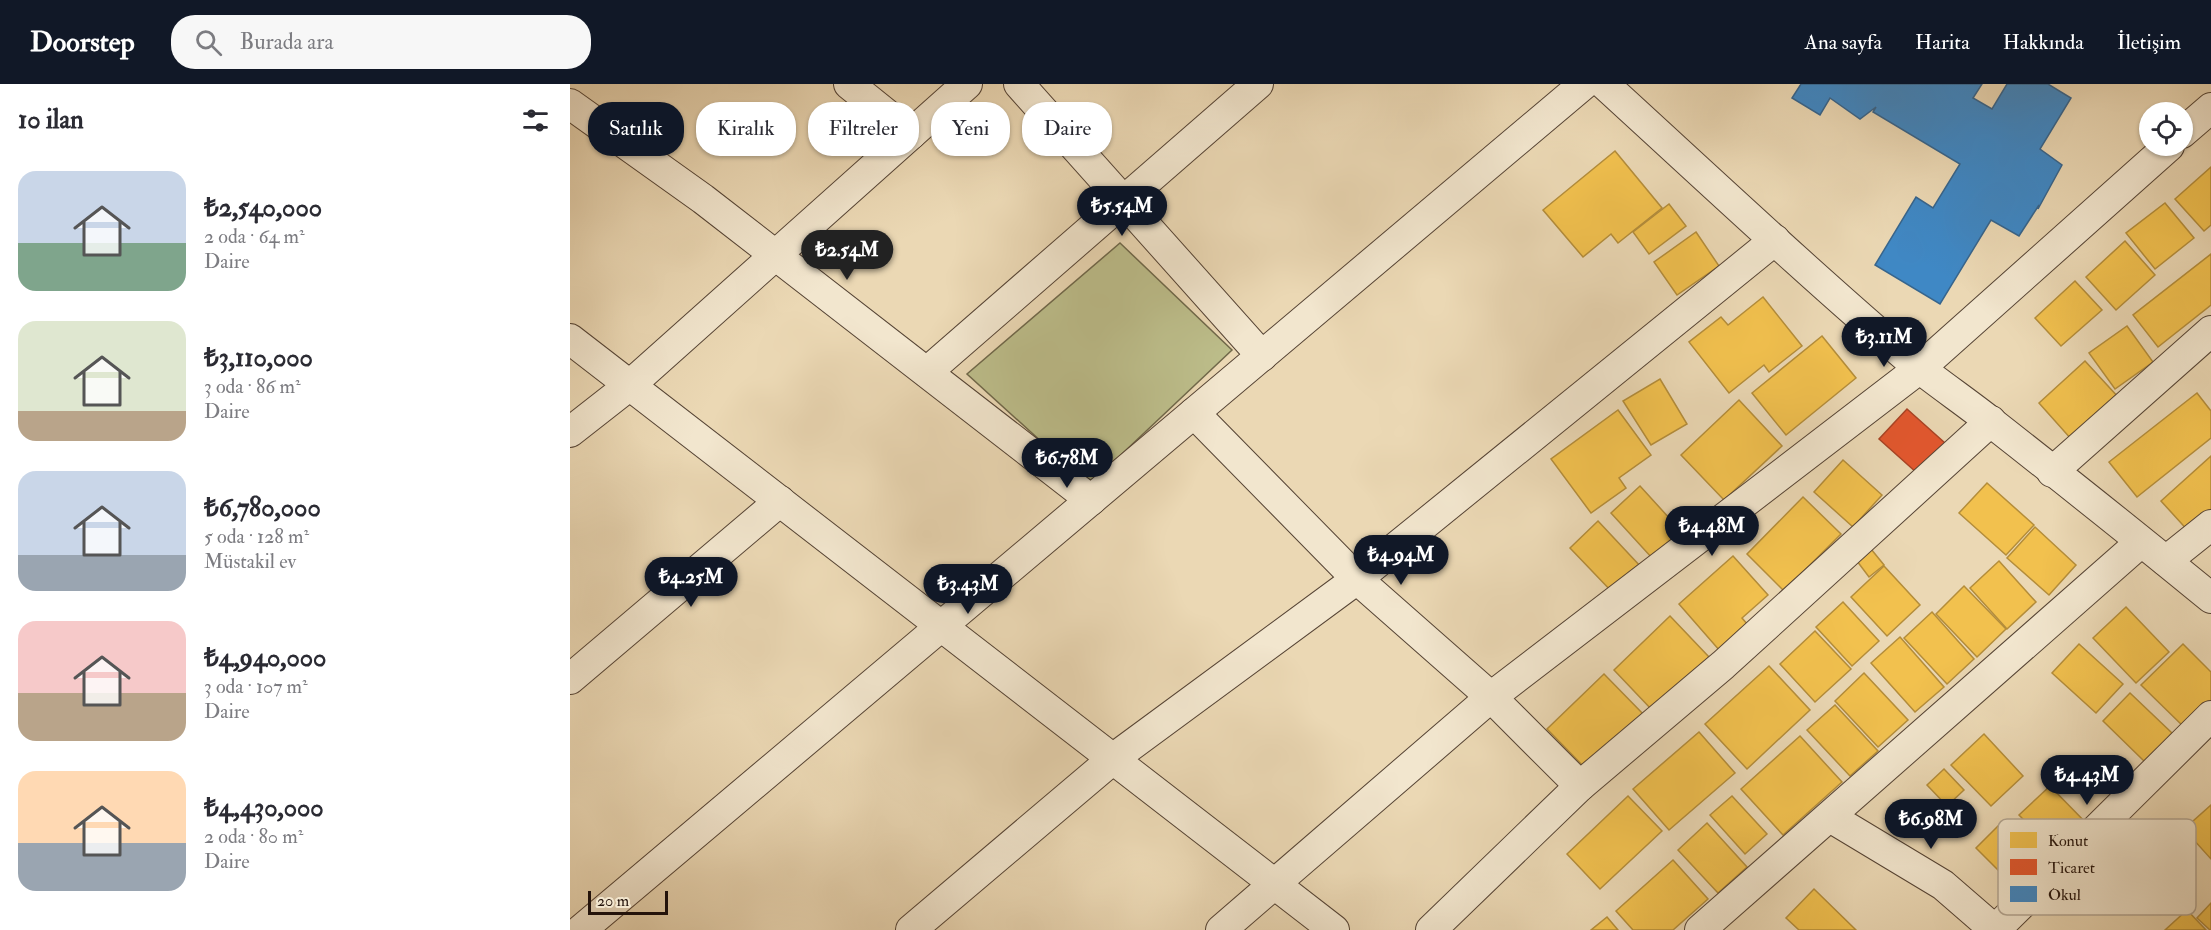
<!DOCTYPE html>
<html lang="tr">
<meta charset="utf-8">
<style>
:root{--surface:#fff;--page:#f7f7f7;--text:#2b2b33;--muted:#7c7c81;--accent:#111827}
body{margin:0;font-family:"IM FELL Double Pica",serif;background:var(--page);color:var(--text);height:100vh;display:flex;flex-direction:column;font-size:22px;white-space:nowrap}
*{box-sizing:border-box;margin:0}
p{font-size:20px;color:var(--muted)}
.icon{flex:none;width:33px;height:33px;fill:none;stroke:currentColor;stroke-width:2;stroke-linecap:round;stroke-linejoin:round}
.map{position:relative;flex:1;overflow:hidden}
.details{display:flex;flex-direction:column;background:var(--surface);width:570px}
.details>*{flex:none}
.top-card{position:absolute;left:18px;top:18px;width:570px;height:54px;display:flex;gap:12px}
.buttons{position:absolute;left:1569px;top:18px;display:grid;gap:12px}
.buttons a{display:grid;place-items:center;width:54px;height:54px;border-radius:50%;background:var(--surface);box-shadow:0 2px 4px #0004;font-size:30px}
.scale{position:absolute;left:18px;bottom:15px;width:80px;box-sizing:border-box;padding-left:6px;border:3px solid #24130b;border-top:0;font-size:16px;line-height:21px;white-space:nowrap;color:#24130b;-webkit-text-stroke:4px #f2e6ce;paint-order:stroke}
.price{position:absolute;translate:-50% -51px;padding:0 14px;border-radius:21px;background:var(--accent);color:#fff;font-size:20px;line-height:39px;filter:drop-shadow(0 2px 3px #0008)}
.price::after{content:'';position:absolute;left:50%;top:36px;width:18px;height:14px;margin-left:-9px;background:inherit;clip-path:polygon(0 0,100% 0,50% 100%)}
.price.active{background:#222;color:#fff}
ul{padding:0;list-style:none}
li{display:flex;align-items:center;gap:18px;height:150px;padding:0 18px}
li span{display:grid;place-items:center;flex:none;width:168px;height:120px;border-radius:18px;color:#555}
li>.icon{margin-inline-start:auto}
span .icon{width:72px;height:72px;fill:#fffc;stroke-width:1}
li b{font-size:26px}
h2{display:flex;justify-content:space-between;align-items:center;height:72px;padding:0 18px;font-size:26px}
.tag{padding:0 21px;border-radius:24px;background:var(--surface);box-shadow:0 2px 4px #0004;font-size:21px;line-height:54px}
.tag.active{background:var(--accent);color:#fff}
header{display:flex;align-items:center;gap:36px;box-sizing:border-box;height:84px;padding:0 30px;background:var(--accent);color:#fff}
header strong{font-size:28px}
nav{display:flex;gap:33px;margin-inline-start:auto;font-size:21px}
.search{width:420px;height:54px;background:var(--page);display:flex;align-items:center;gap:15px;box-sizing:border-box;padding:0 21px;border-radius:24px;color:var(--muted);font-size:22px}
main{display:flex;flex:1;min-height:0}
.map>svg:first-child{display:block}
.green{fill:#bcbd8a;stroke:#70684a;stroke-width:1.5}
.homes{fill:#f2c14e;stroke:#b48d3a;stroke-width:1.5}
.shops{fill:#e4572e;stroke:#aa4324;stroke-width:1.5}
.schools{fill:#3f88c5;stroke:#37658d;stroke-width:1.5}
.lines{fill:none;stroke-linecap:round;stroke-linejoin:round}
.street-casing{stroke:#564435;stroke-width:32}
.street{stroke:#f2e6ce;stroke-width:30}
.key{fill:#f2e6ce;stroke:#b4a794;stroke-width:1.5}
.key-label{font-size:16px;fill:#24130b}
</style>
<header>
<strong>Doorstep</strong>
<div class="search"><svg class="icon" aria-label="search" viewBox="0 0 24 24"><circle cx="10" cy="10" r="6"/><path d="M15 15l6 6"/></svg>Burada ara</div>
<nav><a>Ana sayfa</a><a>Harita</a><a>Hakkında</a><a>İletişim</a></nav>
</header>
<main>
<section class="details">
<h2>10 ilan<svg class="icon" aria-label="filters" viewBox="0 0 24 24"><path d="M4 7h16M4 17h16"/><circle cx="9" cy="7" r="2"/><circle cx="15" cy="17" r="2"/></svg></h2>
<ul>
<li><span style="background:linear-gradient(#c9d6e8 60%,#7fa58c 0)"><svg class="icon" aria-label="home" viewBox="0 0 24 24"><path d="M3 11l9-7 9 7M6 9v11h12V9"/></svg></span><div><b>₺2,540,000</b><p>2 oda · 64 m²</p><p>Daire</p></div></li>
<li><span style="background:linear-gradient(#dfe7d0 75%,#b9a48a 0)"><svg class="icon" aria-label="home" viewBox="0 0 24 24"><path d="M3 11l9-7 9 7M6 9v11h12V9"/></svg></span><div><b>₺3,110,000</b><p>3 oda · 86 m²</p><p>Daire</p></div></li>
<li><span style="background:linear-gradient(#c9d6e8 70%,#9aa5b1 0)"><svg class="icon" aria-label="home" viewBox="0 0 24 24"><path d="M3 11l9-7 9 7M6 9v11h12V9"/></svg></span><div><b>₺6,780,000</b><p>5 oda · 128 m²</p><p>Müstakil ev</p></div></li>
<li><span style="background:linear-gradient(#f6c9c9 60%,#b9a48a 0)"><svg class="icon" aria-label="home" viewBox="0 0 24 24"><path d="M3 11l9-7 9 7M6 9v11h12V9"/></svg></span><div><b>₺4,940,000</b><p>3 oda · 107 m²</p><p>Daire</p></div></li>
<li><span style="background:linear-gradient(#ffd9b3 60%,#9aa5b1 0)"><svg class="icon" aria-label="home" viewBox="0 0 24 24"><path d="M3 11l9-7 9 7M6 9v11h12V9"/></svg></span><div><b>₺4,430,000</b><p>2 oda · 80 m²</p><p>Daire</p></div></li>
</ul>
</section>
<div class="map">
<svg width="1641" height="846" viewBox="0 0 1641 846">
<rect width="100%" height="100%" fill="#ebd8b4"/>
<filter id="stains"><feTurbulence type="fractalNoise" baseFrequency=".00333" numOctaves="4"/><feColorMatrix values="0 0 0 0 .2 0 0 0 0 .09 0 0 0 0 .02 0 0 0 .5 -.17"/></filter>
<radialGradient id="worn" r=".72"><stop offset=".6" stop-color="#630" stop-opacity="0"/><stop offset="1" stop-color="#630" stop-opacity=".3"/></radialGradient>
<!-- green -->
<polygon class="green" points="550,159 662,266 519,401 397,290"/>
<!-- homes -->
<g class="homes">
<polygon points="1045,67 1092,124 1048,159 1041,150 1013,173 973,126"/>
<polygon points="1641,83 1641,141 1634,147 1605,115"/>
<polygon points="1595,119 1624,154 1585,185 1556,149"/>
<polygon points="1099,120 1116,142 1079,170 1063,148"/>
<polygon points="1126,148 1149,182 1107,211 1084,178"/>
<polygon points="1555,157 1585,191 1546,226 1516,193"/>
<polygon points="1641,170 1641,221 1588,263 1563,231"/>
<polygon points="1505,197 1532,226 1491,262 1465,234"/>
<polygon points="1193,213 1232,262 1199,288 1194,281 1159,309 1119,258 1151,233 1158,241"/>
<polygon points="1557,242 1583,278 1545,305 1519,269"/>
<polygon points="1252,252 1286,294 1216,351 1182,309"/>
<polygon points="1515,277 1549,314 1502,356 1469,319"/>
<polygon points="1090,295 1117,340 1081,361 1053,317"/>
<polygon points="1627,309 1641,327 1641,354 1567,413 1539,378"/>
<polygon points="1169,316 1212,362 1154,416 1111,371"/>
<polygon points="1048,326 1081,371 1049,394 1056,404 1021,429 981,375"/>
<polygon points="1641,372 1641,432 1621,450 1591,417"/>
<polygon points="1273,376 1312,411 1283,443 1244,408"/>
<polygon points="1417,399 1464,441 1436,471 1389,429"/>
<polygon points="1070,402 1111,447 1082,474 1041,429"/>
<polygon points="1233,413 1271,450 1214,507 1177,470"/>
<polygon points="1028,437 1072,484 1044,510 1000,464"/>
<polygon points="1465,443 1506,481 1479,511 1437,474"/>
<polygon points="1301,465 1314,481 1299,493 1287,477"/>
<polygon points="1163,472 1198,511 1172,534 1178,541 1150,567 1109,520"/>
<polygon points="1429,477 1466,518 1437,545 1400,504"/>
<polygon points="1314,482 1350,521 1317,552 1281,513"/>
<polygon points="1394,502 1436,545 1407,573 1366,530"/>
<polygon points="1273,518 1309,557 1282,582 1246,543"/>
<polygon points="1556,523 1599,568 1566,599 1523,554"/>
<polygon points="1362,528 1404,575 1377,600 1334,554"/>
<polygon points="1100,532 1139,573 1082,626 1044,586"/>
<polygon points="1245,547 1281,585 1245,618 1210,580"/>
<polygon points="1330,553 1374,603 1345,628 1301,579"/>
<polygon points="1509,560 1553,600 1526,629 1482,589"/>
<polygon points="1613,560 1641,588 1641,624 1618,647 1571,601"/>
<polygon points="1199,582 1240,626 1177,685 1135,640"/>
<polygon points="1294,589 1338,636 1308,663 1265,617"/>
<polygon points="1034,590 1076,633 1019,688 977,645"/>
<polygon points="1560,609 1602,649 1575,678 1533,637"/>
<polygon points="1265,621 1308,667 1280,692 1237,646"/>
<polygon points="1129,648 1165,689 1099,746 1063,705"/>
<polygon points="1414,650 1453,692 1421,722 1381,681"/>
<polygon points="1230,652 1272,698 1213,751 1171,705"/>
<polygon points="1374,685 1394,706 1377,722 1357,701"/>
<polygon points="1480,702 1520,743 1489,772 1449,731"/>
<polygon points="1058,712 1092,747 1030,805 997,770"/>
<polygon points="1162,712 1197,750 1175,770 1140,731"/>
<polygon points="1641,721 1641,775 1614,745"/>
<polygon points="1137,739 1177,783 1148,809 1108,766"/>
<polygon points="1431,739 1471,780 1446,804 1406,764"/>
<polygon points="1103,776 1138,815 1103,846 1063,846 1046,827"/>
<polygon points="1244,805 1286,846 1229,846 1216,834"/>
<polygon points="1641,819 1641,846 1640,846 1627,834"/>
<polygon points="1617,826 1636,846 1595,846"/>
<polygon points="1037,833 1048,846 1021,846"/>
</g>
<!-- shops -->
<polygon class="shops" points="1337,325 1375,359 1347,389 1309,355"/>
<!-- schools -->
<polygon class="schools" points="1231,0 1412,0 1403,14 1422,25 1437,0 1478,0 1501,14 1470,65 1492,81 1468,125 1469,121 1449,152 1421,136 1370,220 1305,181 1346,113 1363,124 1390,80 1303,28 1306,23 1290,35 1260,14 1250,31 1222,14"/>
<g class="lines">
<!-- street casing -->
<g class="street-casing">
<g id="street">
<polyline points="279,0 341,50"/>
<polyline points="449,0 692,272"/>
<path d="M1034,0C1138,95 1241,192 1348,283C1372,302 1397,319 1421,338C1495,396 1568,454 1641,514"/>
<polyline points="0,20 133,115 521,416"/>
<polyline points="1612,49 1641,24"/>
<polyline points="0,255 764,846"/>
<polyline points="357,288 688,0"/>
<polyline points="624,329 787,495 921,613 1010,702"/>
<polyline points="0,348 60,301 397,0"/>
<polyline points="1482,388 1641,247"/>
<polyline points="1596,477 1641,441"/>
<polyline points="0,595 210,417"/>
<polyline points="1260,733 1373,801 1425,846"/>
<polyline points="11,846 1014,0"/>
<polyline points="341,846 544,674 787,495 1205,156"/>
<polyline points="651,846 921,613 1350,284 1599,62"/>
<polyline points="861,846 1010,702 1153,581 1421,337"/>
<polyline points="1130,846 1571,458"/>
<polyline points="1425,846 1641,632"/>
</g>
</g>
<!-- street -->
<use href="#street" class="street"/>
</g>
<!-- legend -->
<rect x="1428" y="735" width="198" height="96" rx="9" class="key"/>
<rect x="1440" y="748" width="27" height="16" fill="#f2c14e"/>
<rect x="1440" y="775" width="27" height="16" fill="#e4572e"/>
<rect x="1440" y="802" width="27" height="16" fill="#3f88c5"/>
<g class="key-label">
<text x="1478" y="762">Konut</text>
<text x="1478" y="789">Ticaret</text>
<text x="1478" y="816">Okul</text>
</g>
<rect width="100%" height="100%" filter="url(#stains)"/>
<rect width="100%" height="100%" fill="url(#worn)"/>
</svg>
<div class="buttons">
<a><svg class="icon" aria-label="locate" viewBox="0 0 24 24"><circle cx="12" cy="12" r="6"/><path d="M12 2v4M12 18v4M2 12h4M18 12h4"/></svg></a>
</div>
<div class="scale">20 m</div>
<b class="price" style="left:552px;top:153px">₺5.54M</b>
<b class="price active" style="left:277px;top:197px">₺2.54M</b>
<b class="price" style="left:1314px;top:284px">₺3.11M</b>
<b class="price" style="left:497px;top:405px">₺6.78M</b>
<b class="price" style="left:1142px;top:473px">₺4.48M</b>
<b class="price" style="left:831px;top:502px">₺4.94M</b>
<b class="price" style="left:121px;top:524px">₺4.25M</b>
<b class="price" style="left:398px;top:531px">₺3.43M</b>
<b class="price" style="left:1517px;top:722px">₺4.43M</b>
<b class="price" style="left:1361px;top:766px">₺6.98M</b>
<div class="top-card">
<a class="tag active">Satılık</a>
<a class="tag">Kiralık</a>
<a class="tag">Filtreler</a>
<a class="tag">Yeni</a>
<a class="tag">Daire</a>
</div>
</div>
</main>
